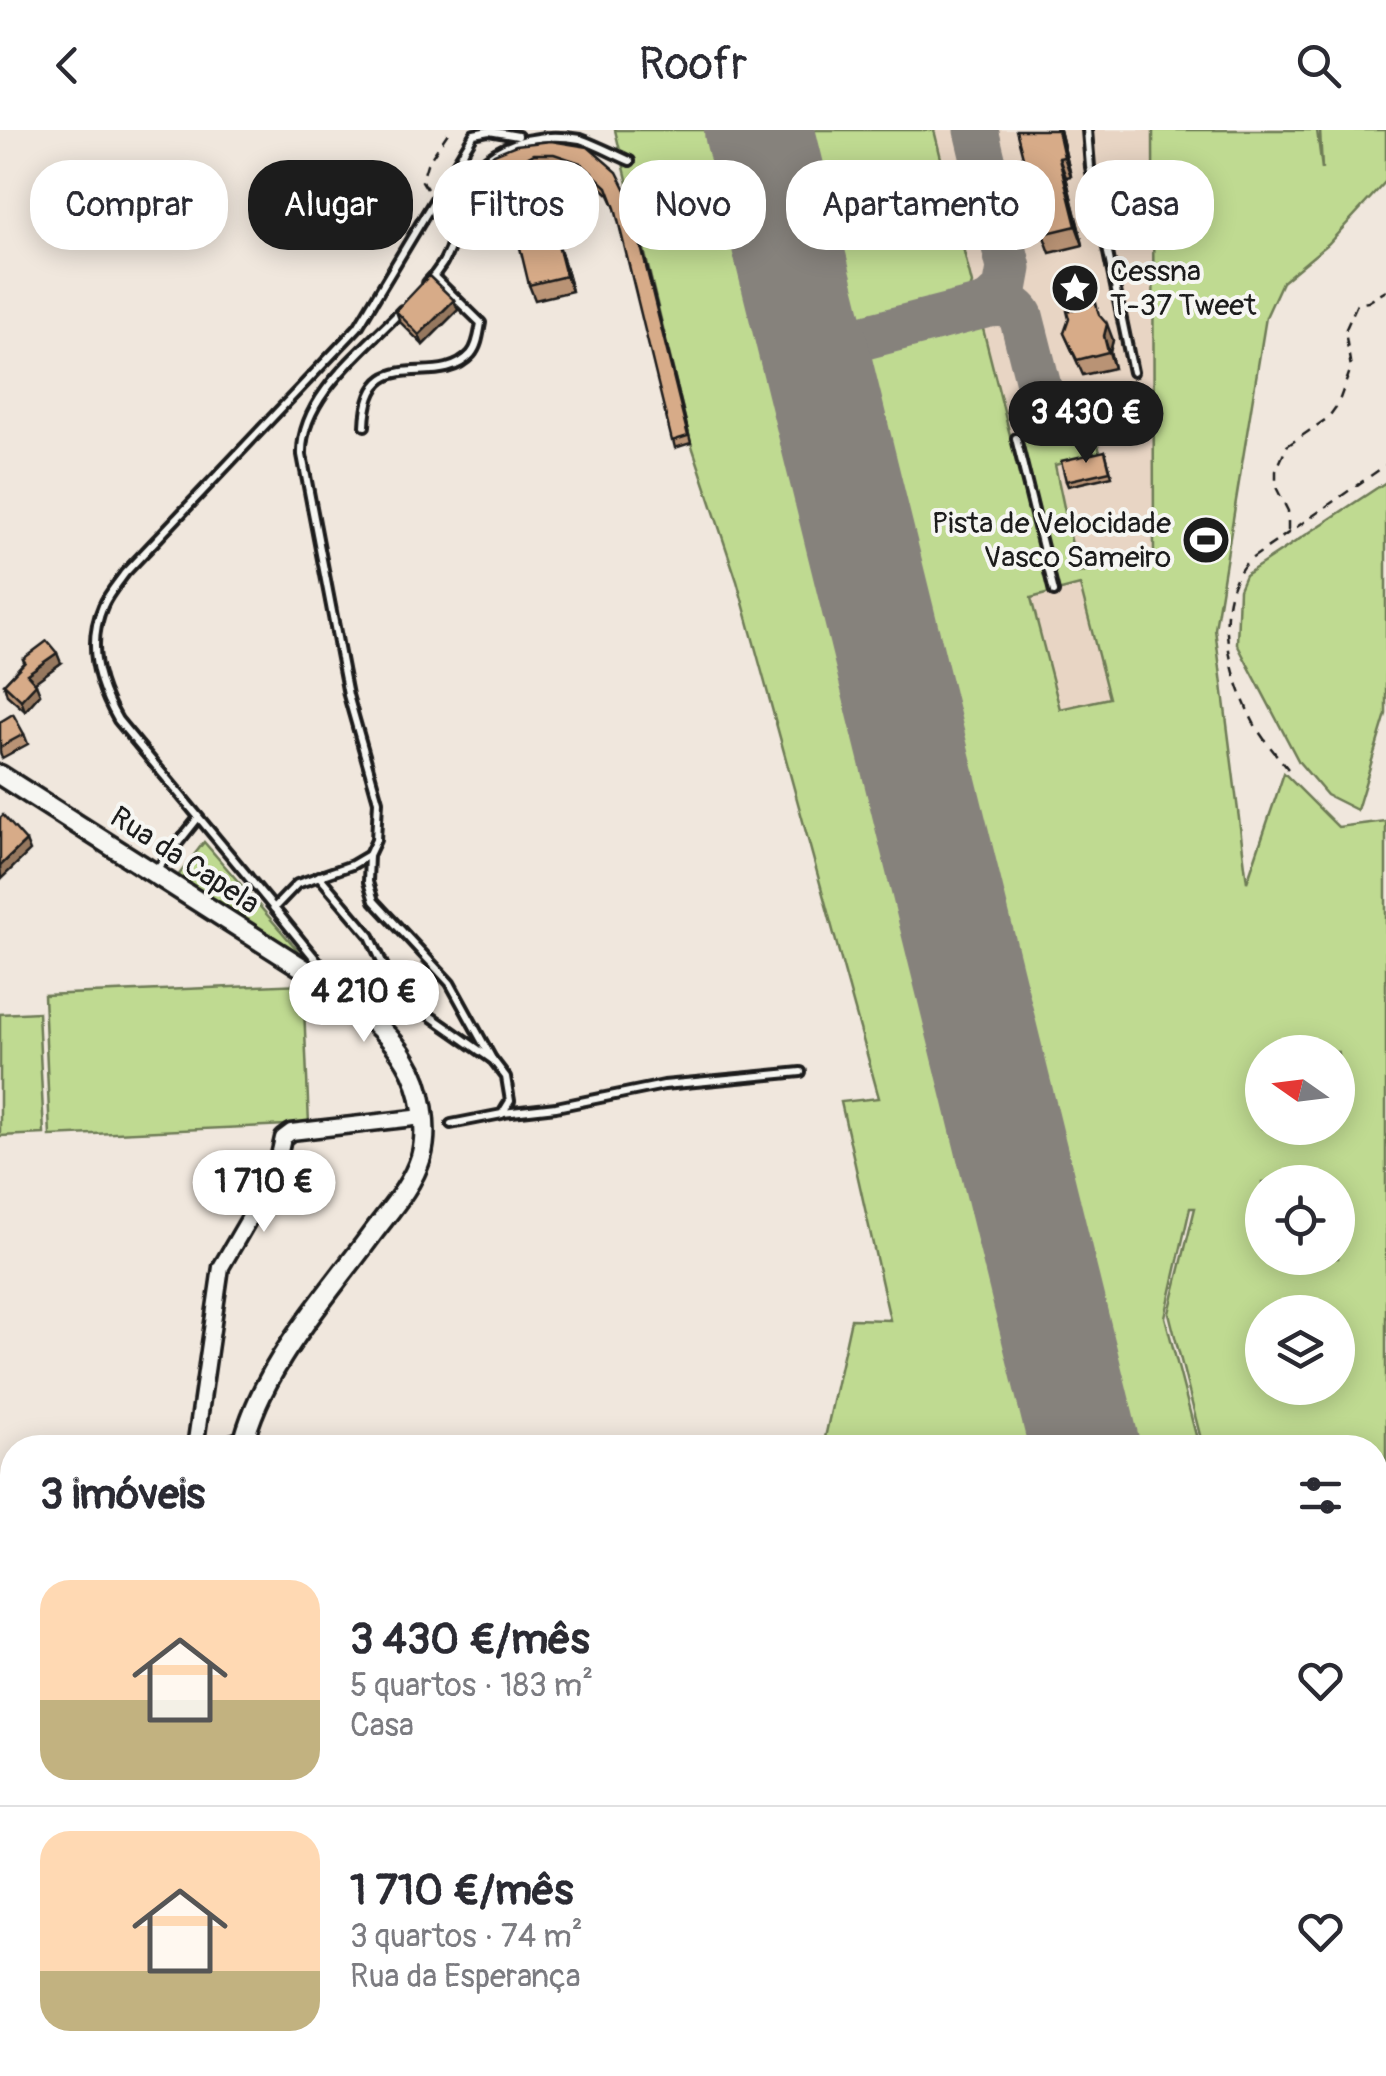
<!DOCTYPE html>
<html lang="pt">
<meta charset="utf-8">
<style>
:root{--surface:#fff;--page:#f7f7f7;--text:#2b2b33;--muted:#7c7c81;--line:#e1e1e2;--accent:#1c1c1c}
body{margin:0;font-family:Pangolin,sans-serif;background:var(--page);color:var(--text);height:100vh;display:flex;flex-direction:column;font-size:38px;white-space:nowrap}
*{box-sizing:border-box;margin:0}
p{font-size:32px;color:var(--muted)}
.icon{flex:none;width:55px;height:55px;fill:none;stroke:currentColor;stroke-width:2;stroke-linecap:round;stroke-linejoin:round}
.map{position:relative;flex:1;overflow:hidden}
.sheet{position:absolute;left:0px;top:1305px;width:1388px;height:642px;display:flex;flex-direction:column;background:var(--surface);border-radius:40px 40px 0 0;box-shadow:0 5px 25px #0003}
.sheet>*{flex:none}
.banner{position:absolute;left:30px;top:30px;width:1328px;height:90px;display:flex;gap:20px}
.needle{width:65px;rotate:284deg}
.controls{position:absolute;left:1245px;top:905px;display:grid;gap:20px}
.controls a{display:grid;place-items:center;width:110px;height:110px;border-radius:50%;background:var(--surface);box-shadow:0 5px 25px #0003;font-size:50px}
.price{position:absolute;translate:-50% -85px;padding:0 22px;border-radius:35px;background:#fff;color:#222;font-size:32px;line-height:65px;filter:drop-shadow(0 2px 5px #0008)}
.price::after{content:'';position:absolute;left:50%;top:60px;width:30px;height:22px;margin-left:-15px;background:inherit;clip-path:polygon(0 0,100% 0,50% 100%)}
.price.on{background:var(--accent);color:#fff}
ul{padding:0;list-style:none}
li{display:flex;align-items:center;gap:30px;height:250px;padding:0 40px}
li+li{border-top:2px solid var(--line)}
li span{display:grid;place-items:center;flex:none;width:280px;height:200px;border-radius:30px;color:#555}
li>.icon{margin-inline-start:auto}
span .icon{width:120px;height:120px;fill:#fffc;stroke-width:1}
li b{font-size:42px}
h2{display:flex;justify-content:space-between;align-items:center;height:120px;padding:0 40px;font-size:42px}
.pill{padding:0 35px;border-radius:40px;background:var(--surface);box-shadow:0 5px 25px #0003;font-size:35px;line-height:90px}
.pill.on{background:var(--accent);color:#fff}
header{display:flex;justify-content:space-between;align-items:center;height:130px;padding:0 40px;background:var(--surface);font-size:45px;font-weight:600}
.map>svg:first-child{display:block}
.built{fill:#e8d5c4}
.green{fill:#bfda91;stroke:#6e7b56;stroke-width:2.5;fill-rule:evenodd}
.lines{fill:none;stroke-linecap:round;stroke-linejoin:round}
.taxiway{stroke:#86827c;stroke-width:45}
.runway{stroke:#86827c;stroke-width:110}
.lane-casing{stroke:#1c1c1c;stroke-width:14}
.street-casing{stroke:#1c1c1c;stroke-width:21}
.secondary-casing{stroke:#1c1c1c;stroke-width:25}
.path{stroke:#1c1c1c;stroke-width:2.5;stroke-dasharray:10 8;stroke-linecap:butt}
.lane{stroke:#f6f6f2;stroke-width:6}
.street{stroke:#f6f6f2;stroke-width:14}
.secondary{stroke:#f6f6f2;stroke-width:18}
.wall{fill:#b99375;stroke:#1c1c1c;stroke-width:2.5}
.shaded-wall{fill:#96785f;stroke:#1c1c1c;stroke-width:2.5}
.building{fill:#d7ab88;stroke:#1c1c1c;stroke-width:2.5}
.labels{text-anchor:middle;stroke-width:8;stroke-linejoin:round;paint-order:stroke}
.poi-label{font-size:30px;fill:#1c1c1c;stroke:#f6f6f2;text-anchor:start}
.street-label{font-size:30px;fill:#1c1c1c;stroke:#f6f6f2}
</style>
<header><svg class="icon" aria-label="back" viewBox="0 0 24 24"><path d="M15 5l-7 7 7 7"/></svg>Roofr<svg class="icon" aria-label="search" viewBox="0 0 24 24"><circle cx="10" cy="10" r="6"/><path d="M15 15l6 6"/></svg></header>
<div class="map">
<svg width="1386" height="1946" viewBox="0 0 1386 1946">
<rect width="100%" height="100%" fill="#f0e7dd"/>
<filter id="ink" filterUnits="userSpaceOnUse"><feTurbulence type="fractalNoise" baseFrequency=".01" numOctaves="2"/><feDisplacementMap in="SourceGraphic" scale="20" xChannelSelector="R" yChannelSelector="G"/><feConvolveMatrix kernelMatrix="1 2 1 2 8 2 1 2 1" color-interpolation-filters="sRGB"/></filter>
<g filter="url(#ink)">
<!-- built -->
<polygon class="built" points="678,0 1185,0 1184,321 1262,998 1338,998 1386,1060 1232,1030 1159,1035 1167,1317 1004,1317"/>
<!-- green -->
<g class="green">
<polygon points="615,0 731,0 877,584 1056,1317 823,1317 851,1189 890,1190 841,972 879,968 737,451 691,313"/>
<polygon points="792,0 934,0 972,154 967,168 850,199 841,199 836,194 789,10"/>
<path d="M1153,0H1317L1322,39L1320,0H1386V51L1328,114L1282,152L1266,187L1215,499L1247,752L1284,643L1338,697L1386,691V1531L1375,1536V1318L1203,1317L1169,1183L1195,1078H1190L1165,1187L1199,1317H1115L846,236L848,226L857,221L978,192L982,195L1011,309L1092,287L1100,323L1055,335L1078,443L1141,431L1154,432ZM1080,455L1109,568L1060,579L1031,468ZM1262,922H1338V998H1262ZM1262,1052H1338V1128H1262ZM1262,1182H1338V1258H1262Z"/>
<polygon points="1386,352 1386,584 1357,680 1327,665 1299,632 1237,514 1239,459 1245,445"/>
<polygon points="204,712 308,832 178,746"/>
<polygon points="303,854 309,994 50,1006 44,865"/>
<polygon points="38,882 44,1004 0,1006 0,884"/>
</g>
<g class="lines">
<!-- taxiway -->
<g class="taxiway">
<polyline points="976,0 1009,138 1005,160 989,175"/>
<polyline points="762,15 766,0"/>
<path d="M819,242L821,225L834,215L989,175C1002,174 1014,174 1021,186L1044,276"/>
</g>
<!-- runway -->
<polyline class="runway" points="759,0 1085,1318"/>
<!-- lane casing -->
<g class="lane-casing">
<g id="lane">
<polyline points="1087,0 1090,37 1133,242"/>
<path d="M427,153C442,138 452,120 455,98C456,90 455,83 457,75C473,20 526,0 580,9C597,15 614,24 630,31"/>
<path d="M365,296C368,208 436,263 471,224C478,216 479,203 481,193L434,147"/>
<polyline points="1016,308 1054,462"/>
<polyline points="369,725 368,752 374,771 450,853 492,929"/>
<polyline points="155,742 198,688"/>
<polyline points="319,746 370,806 390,850 403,867 493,930 506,947 510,971 502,984 451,994"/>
<path d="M274,778L118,590C98,555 86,515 103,476C108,464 118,453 125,443L358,197L474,4L489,1L518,6"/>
<path d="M331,848L274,778L297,754L352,735L369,725L376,710L378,671L348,565L302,325C300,267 364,220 402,180"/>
<polyline points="503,983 556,977 664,955 801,942"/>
</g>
</g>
<!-- street casing -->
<g class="street-casing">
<g id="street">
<polyline points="195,1318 221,1137 275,1044 283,1008 291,1002 423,987"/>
<polyline points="0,1419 12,1430"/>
<polyline points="1375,1727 1386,1717"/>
<polyline points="1375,1824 1386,1843"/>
<polyline points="1134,1935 1139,1946"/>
<polyline points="1044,1946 1073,1935"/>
<polyline points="1155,1946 1163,1935"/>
</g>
</g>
<!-- secondary casing -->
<g class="secondary-casing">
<g id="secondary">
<path d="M0,645L337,860C362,882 389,902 406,931C422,956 429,999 421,1027C412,1056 390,1080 372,1104C324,1170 261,1237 242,1318"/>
<polyline points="224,1318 243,1311"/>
<polyline points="257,1935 268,1946"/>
</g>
</g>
<!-- path -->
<g class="path">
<polyline points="427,59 422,51 427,34 450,0"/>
<polyline points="1288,401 1288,381 1276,357 1276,341 1287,316 1328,288 1338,274 1351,238 1345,201 1357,174 1368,172 1386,161"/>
<path d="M1288,639C1277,625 1264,611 1255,595C1231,551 1209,472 1248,431L1386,335"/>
<polyline points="1375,1757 1386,1744"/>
<polyline points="1375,1798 1383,1811"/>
</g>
<!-- lane -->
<use href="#lane" class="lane"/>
<!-- street -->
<use href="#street" class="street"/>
<!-- secondary -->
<use href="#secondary" class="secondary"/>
</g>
<!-- wall -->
<g class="wall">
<polygon points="1060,0 1071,46 1066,47 1083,115 1050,123 1043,104"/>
<polygon points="551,11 631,71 691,313 675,318 616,80 609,65 584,41 557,31 537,32 507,47 489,67 479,98 461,97 459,89 475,42"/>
<polygon points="557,108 572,161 535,170 529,155"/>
<polygon points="454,170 458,180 423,215 400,192 396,181"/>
<polygon points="1101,188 1113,210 1110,222 1114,238 1083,245 1064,203"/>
<polygon points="1105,321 1112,346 1068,356 1066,351"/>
<polygon points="23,529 61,533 34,552 40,564 25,581 7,565 4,554 24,532"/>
<polygon points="0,592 24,604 28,614 2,628 0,622"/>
</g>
<!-- shaded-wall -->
<g class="shaded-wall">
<polygon points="1058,0 1060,0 1071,46 1064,27"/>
<polygon points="1059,28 1066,47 1083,115 1076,96"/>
<polygon points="504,40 507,47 489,67 479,98 476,90 486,60"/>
<polygon points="552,92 557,108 572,161 566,146"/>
<polygon points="454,170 458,180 423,215 419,205"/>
<polygon points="1107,194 1113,210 1110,222 1114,238 1104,206"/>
<polygon points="57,523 61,533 31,555 27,544"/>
<polygon points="36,554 40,564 25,581 21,570"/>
<polygon points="26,711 30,721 1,749 0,736"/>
</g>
<!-- building -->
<g class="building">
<polygon points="1016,0 1058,0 1064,27 1059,28 1076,96 1043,104"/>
<polygon points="551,11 588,17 617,42 628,64 688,306 672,311 615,78 607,57 581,33 554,24 534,24 504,40 486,60 476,90 459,89 462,71 475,42 494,24 516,15"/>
<polygon points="552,92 566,146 529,155 516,101"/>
<polygon points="429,146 454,170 419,205 396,181"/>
<polygon points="1096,173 1099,185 1107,194 1104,206 1108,222 1077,230 1064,203 1069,189 1067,181"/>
<polygon points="1105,321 1110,341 1066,351 1061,331"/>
<polygon points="47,511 57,523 27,544 36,554 21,570 4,554 25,532 23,529"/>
<polygon points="13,584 24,604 0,617 0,592"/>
<polygon points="3,685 26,711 0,736 0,688"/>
<polygon points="1375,1878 1381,1889 1386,1886 1386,1894 1383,1896 1386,1902 1386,1946 1358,1946 1372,1935 1375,1935"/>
</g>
</g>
<!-- icons -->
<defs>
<g id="sight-disc" transform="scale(2.5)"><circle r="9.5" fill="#1c1c1c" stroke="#f6f6f2"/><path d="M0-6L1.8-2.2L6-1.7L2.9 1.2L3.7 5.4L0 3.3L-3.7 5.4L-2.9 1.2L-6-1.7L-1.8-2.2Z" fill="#fff"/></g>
<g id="stadium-disc" transform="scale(2.5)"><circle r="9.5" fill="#1c1c1c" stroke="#f6f6f2"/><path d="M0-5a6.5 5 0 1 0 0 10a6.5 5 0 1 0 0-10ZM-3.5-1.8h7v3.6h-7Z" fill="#fff"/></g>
</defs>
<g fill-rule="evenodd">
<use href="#sight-disc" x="1075" y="158"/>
<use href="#stadium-disc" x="1206" y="410"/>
</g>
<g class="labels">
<!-- poi labels -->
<g class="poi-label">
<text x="1110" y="151">Cessna<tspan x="1110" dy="34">T-37 Tweet</tspan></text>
<text x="1171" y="403" text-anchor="end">Pista de Velocidade<tspan x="1171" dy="34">Vasco Sameiro</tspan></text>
</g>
<!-- street labels -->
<g class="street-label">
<text transform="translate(185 730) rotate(33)" y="10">Rua da Capela</text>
</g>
</g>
</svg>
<div class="controls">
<a><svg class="needle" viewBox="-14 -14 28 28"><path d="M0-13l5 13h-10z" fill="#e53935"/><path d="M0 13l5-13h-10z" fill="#7c7c81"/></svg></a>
<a><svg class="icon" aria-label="locate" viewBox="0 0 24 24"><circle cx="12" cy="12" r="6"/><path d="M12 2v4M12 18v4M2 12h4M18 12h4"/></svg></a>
<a><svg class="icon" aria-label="layers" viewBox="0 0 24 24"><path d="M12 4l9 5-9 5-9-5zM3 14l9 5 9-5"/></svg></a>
</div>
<b class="price on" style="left:1086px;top:336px">3 430 €</b>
<b class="price" style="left:364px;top:915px">4 210 €</b>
<b class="price" style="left:264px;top:1105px">1 710 €</b>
<div class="banner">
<a class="pill">Comprar</a>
<a class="pill on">Alugar</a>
<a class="pill">Filtros</a>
<a class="pill">Novo</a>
<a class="pill">Apartamento</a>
<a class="pill">Casa</a>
</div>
<section class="sheet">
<h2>3 imóveis<svg class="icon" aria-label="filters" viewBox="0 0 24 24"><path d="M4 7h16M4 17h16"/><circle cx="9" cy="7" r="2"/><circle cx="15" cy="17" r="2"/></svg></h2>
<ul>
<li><span style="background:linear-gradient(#ffd9b3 60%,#c2b280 0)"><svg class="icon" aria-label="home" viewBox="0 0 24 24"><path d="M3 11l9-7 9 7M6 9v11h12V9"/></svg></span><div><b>3 430 €/mês</b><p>5 quartos · 183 m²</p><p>Casa</p></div><svg class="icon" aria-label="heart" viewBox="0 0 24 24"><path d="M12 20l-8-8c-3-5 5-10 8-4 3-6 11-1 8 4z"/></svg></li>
<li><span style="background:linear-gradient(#ffd9b3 70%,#c2b280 0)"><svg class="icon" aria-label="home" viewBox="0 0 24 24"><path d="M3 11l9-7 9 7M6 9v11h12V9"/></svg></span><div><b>1 710 €/mês</b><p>3 quartos · 74 m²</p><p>Rua da Esperança</p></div><svg class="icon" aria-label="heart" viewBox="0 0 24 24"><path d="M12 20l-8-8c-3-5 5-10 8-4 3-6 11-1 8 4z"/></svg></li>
</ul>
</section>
</div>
